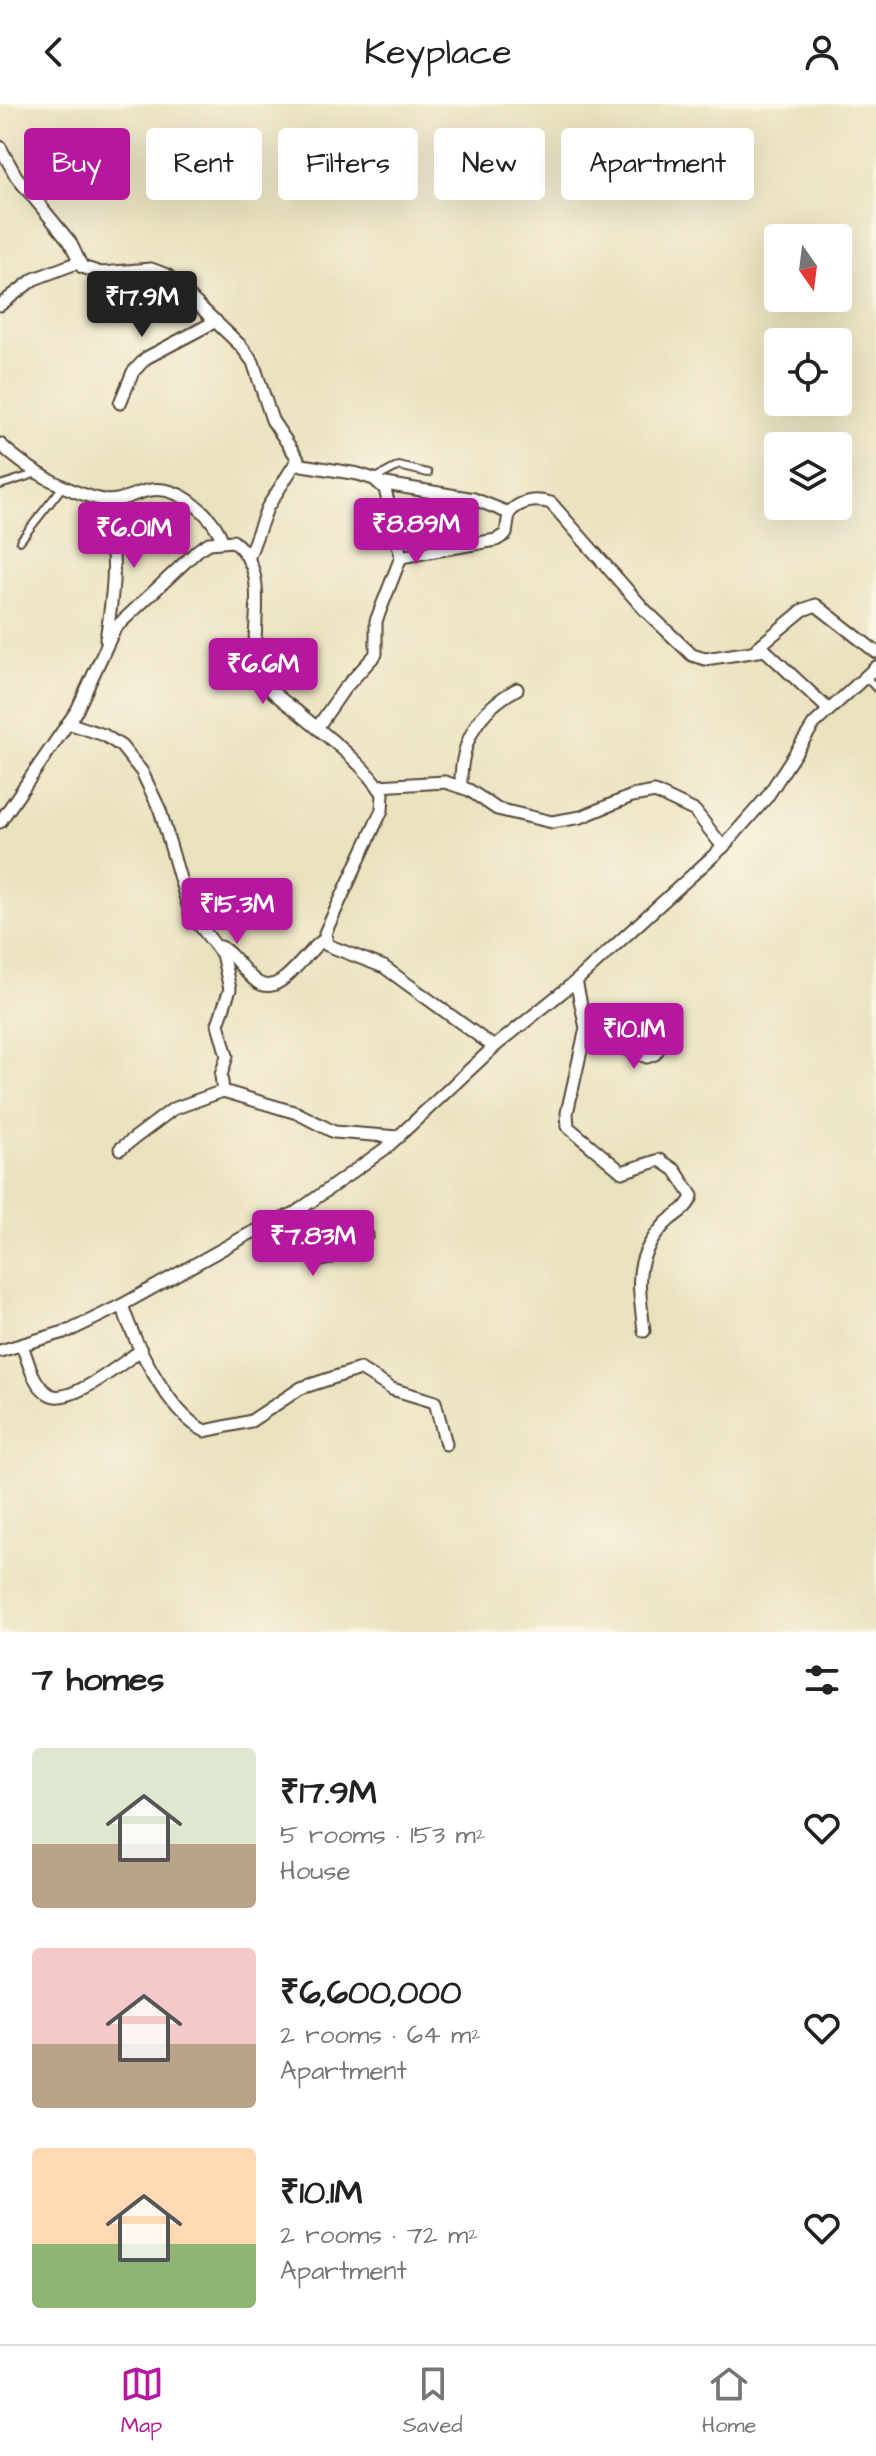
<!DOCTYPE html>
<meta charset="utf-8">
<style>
:root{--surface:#fff;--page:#f2f2f2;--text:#222;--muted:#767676;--line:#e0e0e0;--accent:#b5179e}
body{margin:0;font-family:"Architects Daughter",sans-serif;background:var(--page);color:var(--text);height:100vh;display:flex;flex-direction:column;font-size:30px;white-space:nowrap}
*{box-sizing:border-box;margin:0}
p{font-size:26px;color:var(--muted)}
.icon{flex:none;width:44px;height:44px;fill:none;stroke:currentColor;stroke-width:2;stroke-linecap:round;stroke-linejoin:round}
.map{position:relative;height:1528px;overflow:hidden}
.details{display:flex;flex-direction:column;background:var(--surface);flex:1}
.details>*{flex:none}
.banner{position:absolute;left:24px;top:24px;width:828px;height:72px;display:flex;gap:16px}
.needle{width:52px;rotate:166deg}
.buttons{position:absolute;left:764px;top:120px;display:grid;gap:16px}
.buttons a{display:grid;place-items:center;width:88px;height:88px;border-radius:8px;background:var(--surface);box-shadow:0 8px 32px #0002;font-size:40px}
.price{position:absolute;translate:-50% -68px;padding:0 18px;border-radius:8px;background:var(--accent);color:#fff;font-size:26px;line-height:52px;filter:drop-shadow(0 2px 4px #0008)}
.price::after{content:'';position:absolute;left:50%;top:48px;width:24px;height:18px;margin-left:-12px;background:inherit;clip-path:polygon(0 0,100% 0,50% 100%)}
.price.on{background:#222;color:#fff}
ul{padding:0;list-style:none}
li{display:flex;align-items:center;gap:24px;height:200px;padding:0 32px}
li span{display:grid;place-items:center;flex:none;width:224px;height:160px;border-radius:8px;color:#555}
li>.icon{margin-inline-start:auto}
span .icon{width:96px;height:96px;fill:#fffc;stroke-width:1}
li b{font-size:34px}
h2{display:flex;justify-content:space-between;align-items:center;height:96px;padding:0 32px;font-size:34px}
.tag{padding:0 28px;border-radius:8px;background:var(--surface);box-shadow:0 8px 32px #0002;font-size:28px;line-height:72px}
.tag.on{background:var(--accent);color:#fff}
header{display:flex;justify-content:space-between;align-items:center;height:104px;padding:0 32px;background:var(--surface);font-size:36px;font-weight:600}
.tabs{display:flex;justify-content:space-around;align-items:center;height:112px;border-top:2px solid var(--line);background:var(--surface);font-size:22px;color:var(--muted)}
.tabs a{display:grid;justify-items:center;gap:4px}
.tabs .on{color:var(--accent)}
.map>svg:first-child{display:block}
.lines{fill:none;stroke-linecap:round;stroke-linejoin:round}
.service-casing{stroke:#554636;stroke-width:10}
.minor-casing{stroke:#554636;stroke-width:15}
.service{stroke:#fff;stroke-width:6}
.minor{stroke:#fff;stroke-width:11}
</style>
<header><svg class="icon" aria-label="back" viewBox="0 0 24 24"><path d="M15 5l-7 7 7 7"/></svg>Keyplace<svg class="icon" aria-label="person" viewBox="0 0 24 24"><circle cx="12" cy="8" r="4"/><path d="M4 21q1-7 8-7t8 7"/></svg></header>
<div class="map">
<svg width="876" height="1528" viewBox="0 0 876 1528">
<rect width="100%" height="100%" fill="#fcf5e5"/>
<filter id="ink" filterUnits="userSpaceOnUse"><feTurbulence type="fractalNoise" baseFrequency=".0125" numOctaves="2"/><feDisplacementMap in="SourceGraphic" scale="16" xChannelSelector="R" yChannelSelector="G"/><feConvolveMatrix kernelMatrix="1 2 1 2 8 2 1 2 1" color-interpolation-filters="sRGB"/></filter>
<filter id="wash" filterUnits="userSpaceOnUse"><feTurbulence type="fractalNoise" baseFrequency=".006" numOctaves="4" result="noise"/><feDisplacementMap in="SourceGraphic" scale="32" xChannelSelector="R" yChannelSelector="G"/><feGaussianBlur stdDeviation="1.8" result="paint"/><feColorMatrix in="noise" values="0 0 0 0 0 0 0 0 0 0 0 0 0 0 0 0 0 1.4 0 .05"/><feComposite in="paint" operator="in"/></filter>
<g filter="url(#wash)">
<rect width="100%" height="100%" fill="#e9e2bf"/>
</g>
<g filter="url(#ink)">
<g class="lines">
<!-- service casing -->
<g class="service-casing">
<g id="service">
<polyline points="374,375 399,362 428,369"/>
<polyline points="0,381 38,369"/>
<polyline points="20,437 64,381"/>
<polyline points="865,572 876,584"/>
</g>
</g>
<!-- minor casing -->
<g class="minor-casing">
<g id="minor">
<polyline points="0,43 16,72 70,138 82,163 101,169 151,165 167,171 241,242 253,258 272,316 298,355 267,404 248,455"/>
<polyline points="0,201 34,175 79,158"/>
<polyline points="120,299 133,268 146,254 216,217"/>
<path d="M0,340C27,366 67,388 103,396C119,400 135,388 151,386C180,382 213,411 222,436"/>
<polyline points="296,360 358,370 374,375 385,385 401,453 376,517 376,550 344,585 317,624"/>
<polyline points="380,379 474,395 509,409"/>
<path d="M103,396C119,445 114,485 106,535"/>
<path d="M401,453L496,436L506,430L509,409C519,397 536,394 551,399L644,505L692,551L705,555L765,546L828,605"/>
<polyline points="757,544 803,506 816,501 876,548"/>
<polyline points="68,619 104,631 121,642 142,668 160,706 190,809 222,850 230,885 218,920 227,952 221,971 223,987 297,1009 334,1028 399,1033"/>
<polyline points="378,682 445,678 469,686 497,705 552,718 581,713 632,692 655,688 695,707 723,743"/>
<path d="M461,682C460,637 478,606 517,585"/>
<path d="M0,718L77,606L115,524L198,446L209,439L233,437C276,470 244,533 260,570C267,587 286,598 299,609C326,632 364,659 383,690L382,706L325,829L327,841L384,863L494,943"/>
<path d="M221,843C235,851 243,868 257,878C281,895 305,846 325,835"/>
<path d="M576,877L586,924L567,1009L568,1023L622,1068L660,1056L675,1066L692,1092C688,1105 675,1110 666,1119C631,1156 639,1180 644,1227"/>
<polyline points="586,930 647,953 655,950 666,934"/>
<polyline points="120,1045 173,1005 223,987"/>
<polyline points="295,1109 309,1150 317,1157 330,1154 367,1131"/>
<path d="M122,1201C134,1238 169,1310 205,1327L251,1317L301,1284L360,1265L392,1285L435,1298L446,1340"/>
<path d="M22,1241C28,1257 33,1281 49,1290C69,1303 123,1258 141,1246"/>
<polyline points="0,1247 71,1226 122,1201 249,1130 295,1109 386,1044 494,943 576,877 723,743 767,693 814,620 876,563"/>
</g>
</g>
<!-- service -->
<use href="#service" class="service"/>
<!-- minor -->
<use href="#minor" class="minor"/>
</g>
</g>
</svg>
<div class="buttons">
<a><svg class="needle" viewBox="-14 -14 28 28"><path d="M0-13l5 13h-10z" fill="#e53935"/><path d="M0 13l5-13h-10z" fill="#767676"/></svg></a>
<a><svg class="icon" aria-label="locate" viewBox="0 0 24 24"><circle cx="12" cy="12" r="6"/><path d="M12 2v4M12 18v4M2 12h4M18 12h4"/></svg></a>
<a><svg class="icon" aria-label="layers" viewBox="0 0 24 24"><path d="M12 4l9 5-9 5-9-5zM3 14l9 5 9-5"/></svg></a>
</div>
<b class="price on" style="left:142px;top:235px">₹17.9M</b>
<b class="price" style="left:416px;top:462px">₹8.89M</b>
<b class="price" style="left:134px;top:466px">₹6.01M</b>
<b class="price" style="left:263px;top:602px">₹6.6M</b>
<b class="price" style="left:237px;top:842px">₹15.3M</b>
<b class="price" style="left:634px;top:967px">₹10.1M</b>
<b class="price" style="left:313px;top:1174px">₹7.83M</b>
<div class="banner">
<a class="tag on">Buy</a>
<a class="tag">Rent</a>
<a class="tag">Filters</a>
<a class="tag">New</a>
<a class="tag">Apartment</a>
</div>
</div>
<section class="details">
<h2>7 homes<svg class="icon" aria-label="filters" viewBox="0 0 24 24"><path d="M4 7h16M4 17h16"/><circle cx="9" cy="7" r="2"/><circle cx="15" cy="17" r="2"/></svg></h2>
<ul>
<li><span style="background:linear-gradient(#dfe7d0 60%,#b9a48a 0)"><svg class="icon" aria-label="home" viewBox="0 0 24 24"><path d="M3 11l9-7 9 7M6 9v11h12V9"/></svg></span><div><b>₹17.9M</b><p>5 rooms · 153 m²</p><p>House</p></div><svg class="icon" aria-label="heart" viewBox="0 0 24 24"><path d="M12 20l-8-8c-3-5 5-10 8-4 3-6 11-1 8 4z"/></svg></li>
<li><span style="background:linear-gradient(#f6c9c9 60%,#b9a48a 0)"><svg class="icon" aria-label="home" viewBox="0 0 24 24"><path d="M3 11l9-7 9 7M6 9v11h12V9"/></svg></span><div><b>₹6,600,000</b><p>2 rooms · 64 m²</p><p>Apartment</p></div><svg class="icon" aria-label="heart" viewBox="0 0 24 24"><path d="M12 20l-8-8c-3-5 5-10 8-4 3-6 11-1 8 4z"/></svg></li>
<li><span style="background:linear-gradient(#ffd9b3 60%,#8fb573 0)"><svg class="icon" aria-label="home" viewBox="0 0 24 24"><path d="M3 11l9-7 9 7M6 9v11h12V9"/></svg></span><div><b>₹10.1M</b><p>2 rooms · 72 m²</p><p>Apartment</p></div><svg class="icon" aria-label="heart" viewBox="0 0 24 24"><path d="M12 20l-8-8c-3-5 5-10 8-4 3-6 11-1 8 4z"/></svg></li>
</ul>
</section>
<nav class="tabs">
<a class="on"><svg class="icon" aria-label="map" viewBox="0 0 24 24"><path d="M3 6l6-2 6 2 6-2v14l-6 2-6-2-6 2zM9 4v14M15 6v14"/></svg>Map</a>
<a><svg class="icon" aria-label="saved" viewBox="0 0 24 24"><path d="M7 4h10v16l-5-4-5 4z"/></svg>Saved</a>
<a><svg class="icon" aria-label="home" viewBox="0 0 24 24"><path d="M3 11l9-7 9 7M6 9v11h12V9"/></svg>Home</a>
</nav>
